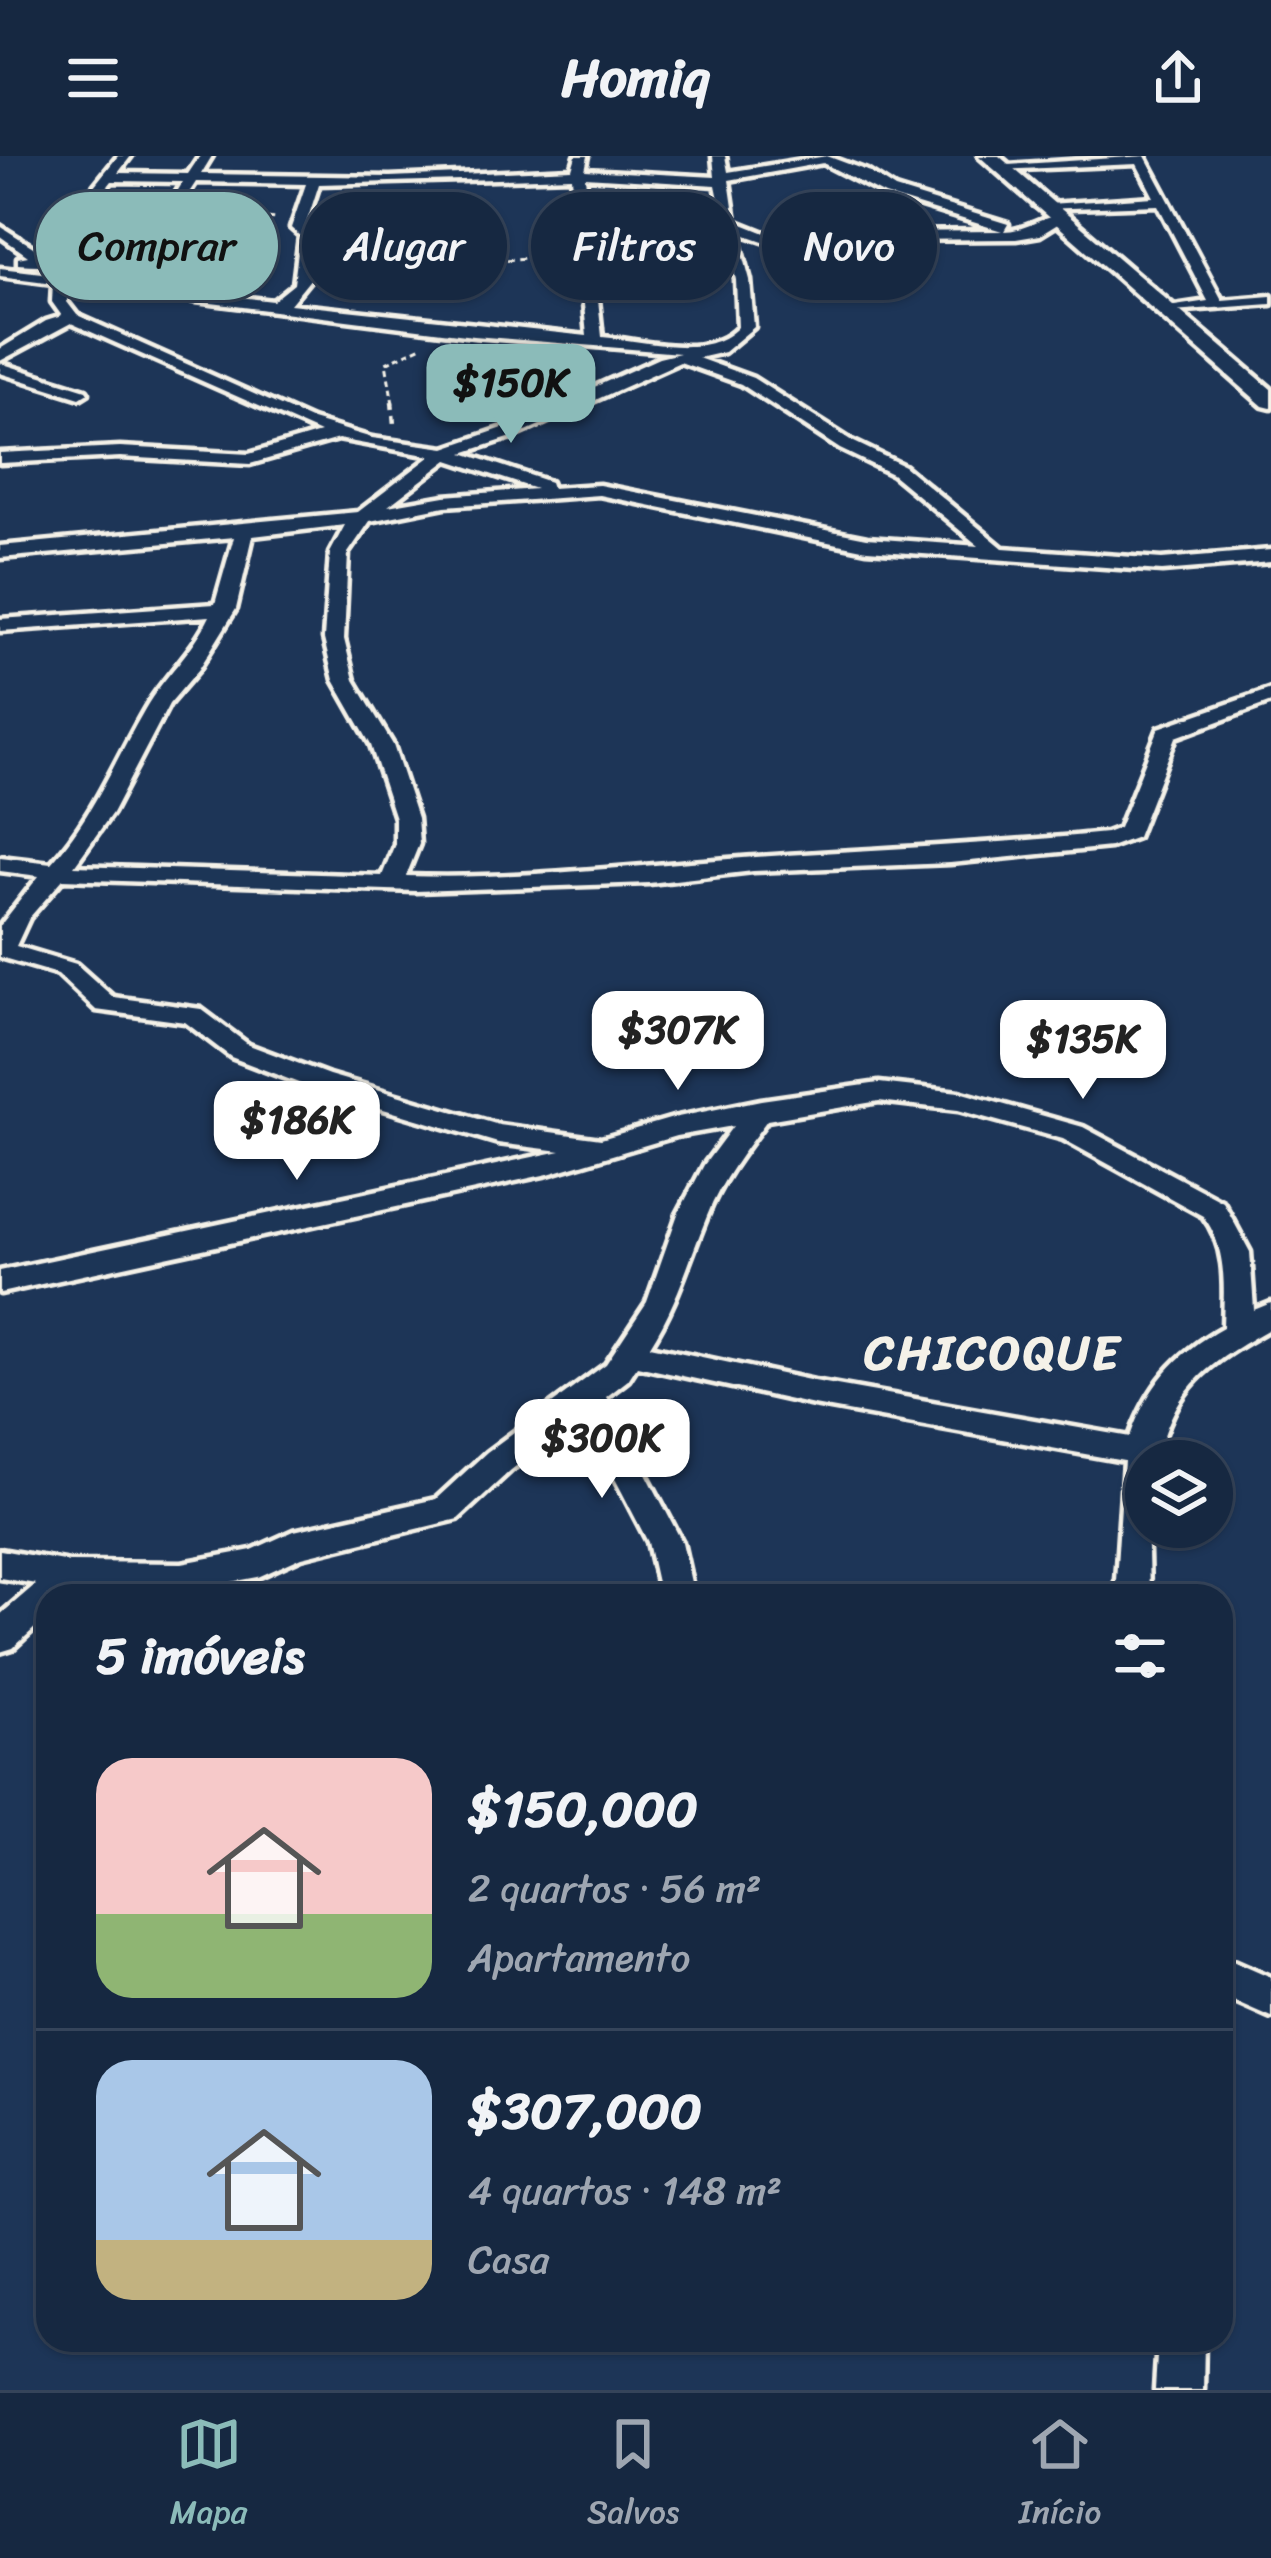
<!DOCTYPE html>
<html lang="pt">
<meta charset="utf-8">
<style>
:root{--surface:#162841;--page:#1f3048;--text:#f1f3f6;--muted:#9ea6b1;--line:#35445a;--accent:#8bbbb9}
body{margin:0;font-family:Sriracha,sans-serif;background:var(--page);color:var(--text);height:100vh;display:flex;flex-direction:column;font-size:45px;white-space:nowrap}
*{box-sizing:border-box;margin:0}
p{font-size:39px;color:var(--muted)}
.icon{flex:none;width:66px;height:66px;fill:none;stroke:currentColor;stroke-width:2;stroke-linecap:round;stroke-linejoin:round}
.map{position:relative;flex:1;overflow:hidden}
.drawer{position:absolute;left:36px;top:1428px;width:1197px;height:768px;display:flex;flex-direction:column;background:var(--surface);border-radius:36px;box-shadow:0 3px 9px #0004,0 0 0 3px var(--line)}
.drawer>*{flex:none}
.hud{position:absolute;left:36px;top:36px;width:1200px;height:108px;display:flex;gap:24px}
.tools{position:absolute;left:1125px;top:1284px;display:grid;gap:24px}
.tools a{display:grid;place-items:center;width:108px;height:108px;border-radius:50%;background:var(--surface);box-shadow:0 3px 9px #0004,0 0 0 3px var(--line);font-size:60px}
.price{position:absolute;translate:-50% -102px;padding:0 27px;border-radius:24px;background:#fff;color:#222;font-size:39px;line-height:78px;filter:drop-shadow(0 3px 6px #0008)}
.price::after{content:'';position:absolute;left:50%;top:72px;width:36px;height:27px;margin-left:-18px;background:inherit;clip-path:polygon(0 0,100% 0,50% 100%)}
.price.selected{background:var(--accent);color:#111}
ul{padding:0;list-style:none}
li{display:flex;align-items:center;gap:36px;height:300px;padding:0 60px}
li+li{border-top:3px solid var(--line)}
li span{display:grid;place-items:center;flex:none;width:336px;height:240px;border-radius:36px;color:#555}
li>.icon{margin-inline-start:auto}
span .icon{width:144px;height:144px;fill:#fffc;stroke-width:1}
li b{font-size:51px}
h2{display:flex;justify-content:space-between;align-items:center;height:144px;padding:0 60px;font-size:51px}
.pill{padding:0 42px;border-radius:54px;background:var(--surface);box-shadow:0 3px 9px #0004,0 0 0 3px var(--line);font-size:42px;line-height:108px}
.pill.selected{background:var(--accent);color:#111}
header{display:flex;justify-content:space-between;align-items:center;height:156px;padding:0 60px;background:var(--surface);font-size:54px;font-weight:800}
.dock{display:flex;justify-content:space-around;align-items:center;height:168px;border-top:3px solid var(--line);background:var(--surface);font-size:33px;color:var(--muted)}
.dock a{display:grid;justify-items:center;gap:6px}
.dock .selected{color:var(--accent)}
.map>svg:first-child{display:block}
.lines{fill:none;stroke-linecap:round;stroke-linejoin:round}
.street-casing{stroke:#f4f1e8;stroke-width:9}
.secondary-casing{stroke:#f4f1e8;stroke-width:9}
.path-far1{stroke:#f4f1e8;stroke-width:3;stroke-dasharray:6 4.5;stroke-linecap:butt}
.path{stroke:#f4f1e8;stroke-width:4.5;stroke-dasharray:8 6;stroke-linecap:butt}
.street{fill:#1d3557;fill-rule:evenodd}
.secondary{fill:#1d3557;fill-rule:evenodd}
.labels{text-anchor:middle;stroke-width:10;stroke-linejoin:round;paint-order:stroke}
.district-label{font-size:48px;font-weight:bold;letter-spacing:3px;fill:#f4f1e8;stroke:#1d3557}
</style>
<header><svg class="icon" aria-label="menu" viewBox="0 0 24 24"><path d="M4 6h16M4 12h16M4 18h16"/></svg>Homiq<svg class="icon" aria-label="share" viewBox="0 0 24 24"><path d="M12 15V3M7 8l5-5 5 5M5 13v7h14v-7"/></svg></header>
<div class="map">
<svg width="1271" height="2234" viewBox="0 0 1271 2234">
<rect width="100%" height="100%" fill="#1d3557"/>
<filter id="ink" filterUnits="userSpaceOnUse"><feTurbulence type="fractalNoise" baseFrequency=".00833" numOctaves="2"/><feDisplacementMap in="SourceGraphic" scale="24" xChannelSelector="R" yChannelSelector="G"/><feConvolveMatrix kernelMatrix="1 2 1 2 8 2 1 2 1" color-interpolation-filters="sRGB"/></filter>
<g filter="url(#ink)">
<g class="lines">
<!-- street casing -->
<g class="street-casing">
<g id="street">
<path d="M118,0H131L118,17L188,18L200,0H212L201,18L390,21L572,13L576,0H588L585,14L715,21L713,0H725L728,16L827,0L867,15L895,33L1008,68L1004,75C1027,75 1043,59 1061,60V66L1040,79L1016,83L763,85L737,76L750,124L754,171L724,196L698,202L753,222L852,285L904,310L1003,392L1162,403L1271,394V406L1162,415L867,394L599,339L445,350L370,365L348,397L344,483L354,524L393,589L417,662L419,688L406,720C523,724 639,709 756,701C873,693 989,689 1106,677L1119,672L1159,572L1271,533V546L1176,581L1137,681L1110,691L950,707L753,715L649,727L416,735L63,723L29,762L16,790L76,808L113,841L201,853L249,889L329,919L499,969L601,983L673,962L761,944L879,927L959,936L1083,971L1223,1046L1250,1096L1254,1154L1271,1147V1172C1207,1208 1174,1230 1157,1305H1146L1149,1440H1115L1124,1305L814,1249L637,1210L628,1224L606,1241L682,1386L694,1440H660L648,1386L582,1259L511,1314L458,1363L302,1401L258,1421L182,1435L77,1434L70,1440H48V1460L13,1492L0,1496V1459L36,1428L0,1422V1394L69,1406L182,1407L252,1394L294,1375L436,1343L487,1296L606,1208L647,1146L678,1058L704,1009L733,970L676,980L548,1018L0,1137V1115L561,995L498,987L309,931L231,901L185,866L96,854L58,818L0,801V770L39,720L0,715V701L51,707C93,661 114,606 145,553C164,520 193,496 210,460L0,475V463L215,448L234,381L0,402V390L358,356L431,300L338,283L250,308L120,301L0,307V297L120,291L249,298L320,277L71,167L0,205V193L46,165L62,160L52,146L53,127L0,120V112L273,145L294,128L300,80L291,72L306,28L196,26C159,88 88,115 18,108V102L28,100L0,80V70L41,96ZM823,7L885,39L1002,75L765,77L735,65L729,24ZM572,21L587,180L290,148L312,121L314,78L305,71L319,28ZM585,21L716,29L736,124L738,171C707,205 646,184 602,181ZM112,25L183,26L169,49L101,94L54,98ZM68,129L474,180L680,197L659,202L503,272L445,292L372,282L312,264L77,159L67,146ZM680,206L741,228L840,293L892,318L979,390L867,382L599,329L552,332L550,326L463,297L515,280ZM448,304L536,333L445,340L388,350ZM345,369L330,397L324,483L334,524L371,589L395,662V688L382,720L74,710L112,657L169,548L199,513L236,453L253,380ZM879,945L958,954L1063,983L1203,1060C1228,1092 1224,1132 1223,1171C1175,1198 1148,1230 1130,1281L814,1225L650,1190C677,1148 688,1106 707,1060C721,1024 744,995 767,964Z"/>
<polygon points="1145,0 1222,144 1271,140 1271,148 1158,156 1155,153 1208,145 1158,49 1041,53 1034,49 1154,41 1137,8 999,14 993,10"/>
<polygon points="0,207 86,234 88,237 80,242 0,217"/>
<polygon points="1221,1799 1271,1821 1271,1861 1221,1839"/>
<polygon points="1158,2184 1204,2184 1203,2234 1155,2234"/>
</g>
</g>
<!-- secondary casing -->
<g class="secondary-casing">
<polygon id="secondary" points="979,0 999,0 1271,233 1271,252 1263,250"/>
</g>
<!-- path-far1 -->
<g class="path-far1">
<polyline points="195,56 277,63"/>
<polyline points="329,119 561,99"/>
<polyline points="393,248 386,207 422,190"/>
</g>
<!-- path -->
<polyline class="path" points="392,245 394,269"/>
<!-- street -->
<use href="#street" class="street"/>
<!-- secondary -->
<use href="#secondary" class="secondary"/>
</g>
</g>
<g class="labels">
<!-- district labels -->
<g class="district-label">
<text x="993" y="1213">CHICOQUE</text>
</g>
</g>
</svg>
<div class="tools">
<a><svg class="icon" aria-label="layers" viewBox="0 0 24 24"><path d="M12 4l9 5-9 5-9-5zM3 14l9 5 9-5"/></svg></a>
</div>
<b class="price selected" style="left:511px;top:290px">$150K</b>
<b class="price" style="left:678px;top:937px">$307K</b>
<b class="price" style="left:1083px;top:946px">$135K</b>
<b class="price" style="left:297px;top:1027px">$186K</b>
<b class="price" style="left:602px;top:1345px">$300K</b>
<div class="hud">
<a class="pill selected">Comprar</a>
<a class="pill">Alugar</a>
<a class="pill">Filtros</a>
<a class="pill">Novo</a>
</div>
<section class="drawer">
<h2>5 imóveis<svg class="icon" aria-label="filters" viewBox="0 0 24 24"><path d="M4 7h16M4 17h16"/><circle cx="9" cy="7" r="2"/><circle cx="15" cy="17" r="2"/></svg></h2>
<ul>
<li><span style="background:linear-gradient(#f6c9c9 65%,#8fb573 0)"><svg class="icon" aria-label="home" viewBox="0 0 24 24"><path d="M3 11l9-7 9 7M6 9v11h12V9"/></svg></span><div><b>$150,000</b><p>2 quartos · 56 m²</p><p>Apartamento</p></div></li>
<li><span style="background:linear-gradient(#a9c7e8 75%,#c2b280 0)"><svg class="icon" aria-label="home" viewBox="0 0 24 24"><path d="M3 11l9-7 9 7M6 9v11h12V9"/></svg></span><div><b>$307,000</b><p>4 quartos · 148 m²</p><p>Casa</p></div></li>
</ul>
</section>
</div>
<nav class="dock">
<a class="selected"><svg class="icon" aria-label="map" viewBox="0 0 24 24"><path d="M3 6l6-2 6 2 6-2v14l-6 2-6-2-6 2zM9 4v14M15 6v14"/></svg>Mapa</a>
<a><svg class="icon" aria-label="saved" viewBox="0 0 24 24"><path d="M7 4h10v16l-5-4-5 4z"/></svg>Salvos</a>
<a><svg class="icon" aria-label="home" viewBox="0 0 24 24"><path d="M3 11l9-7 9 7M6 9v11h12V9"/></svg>Início</a>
</nav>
